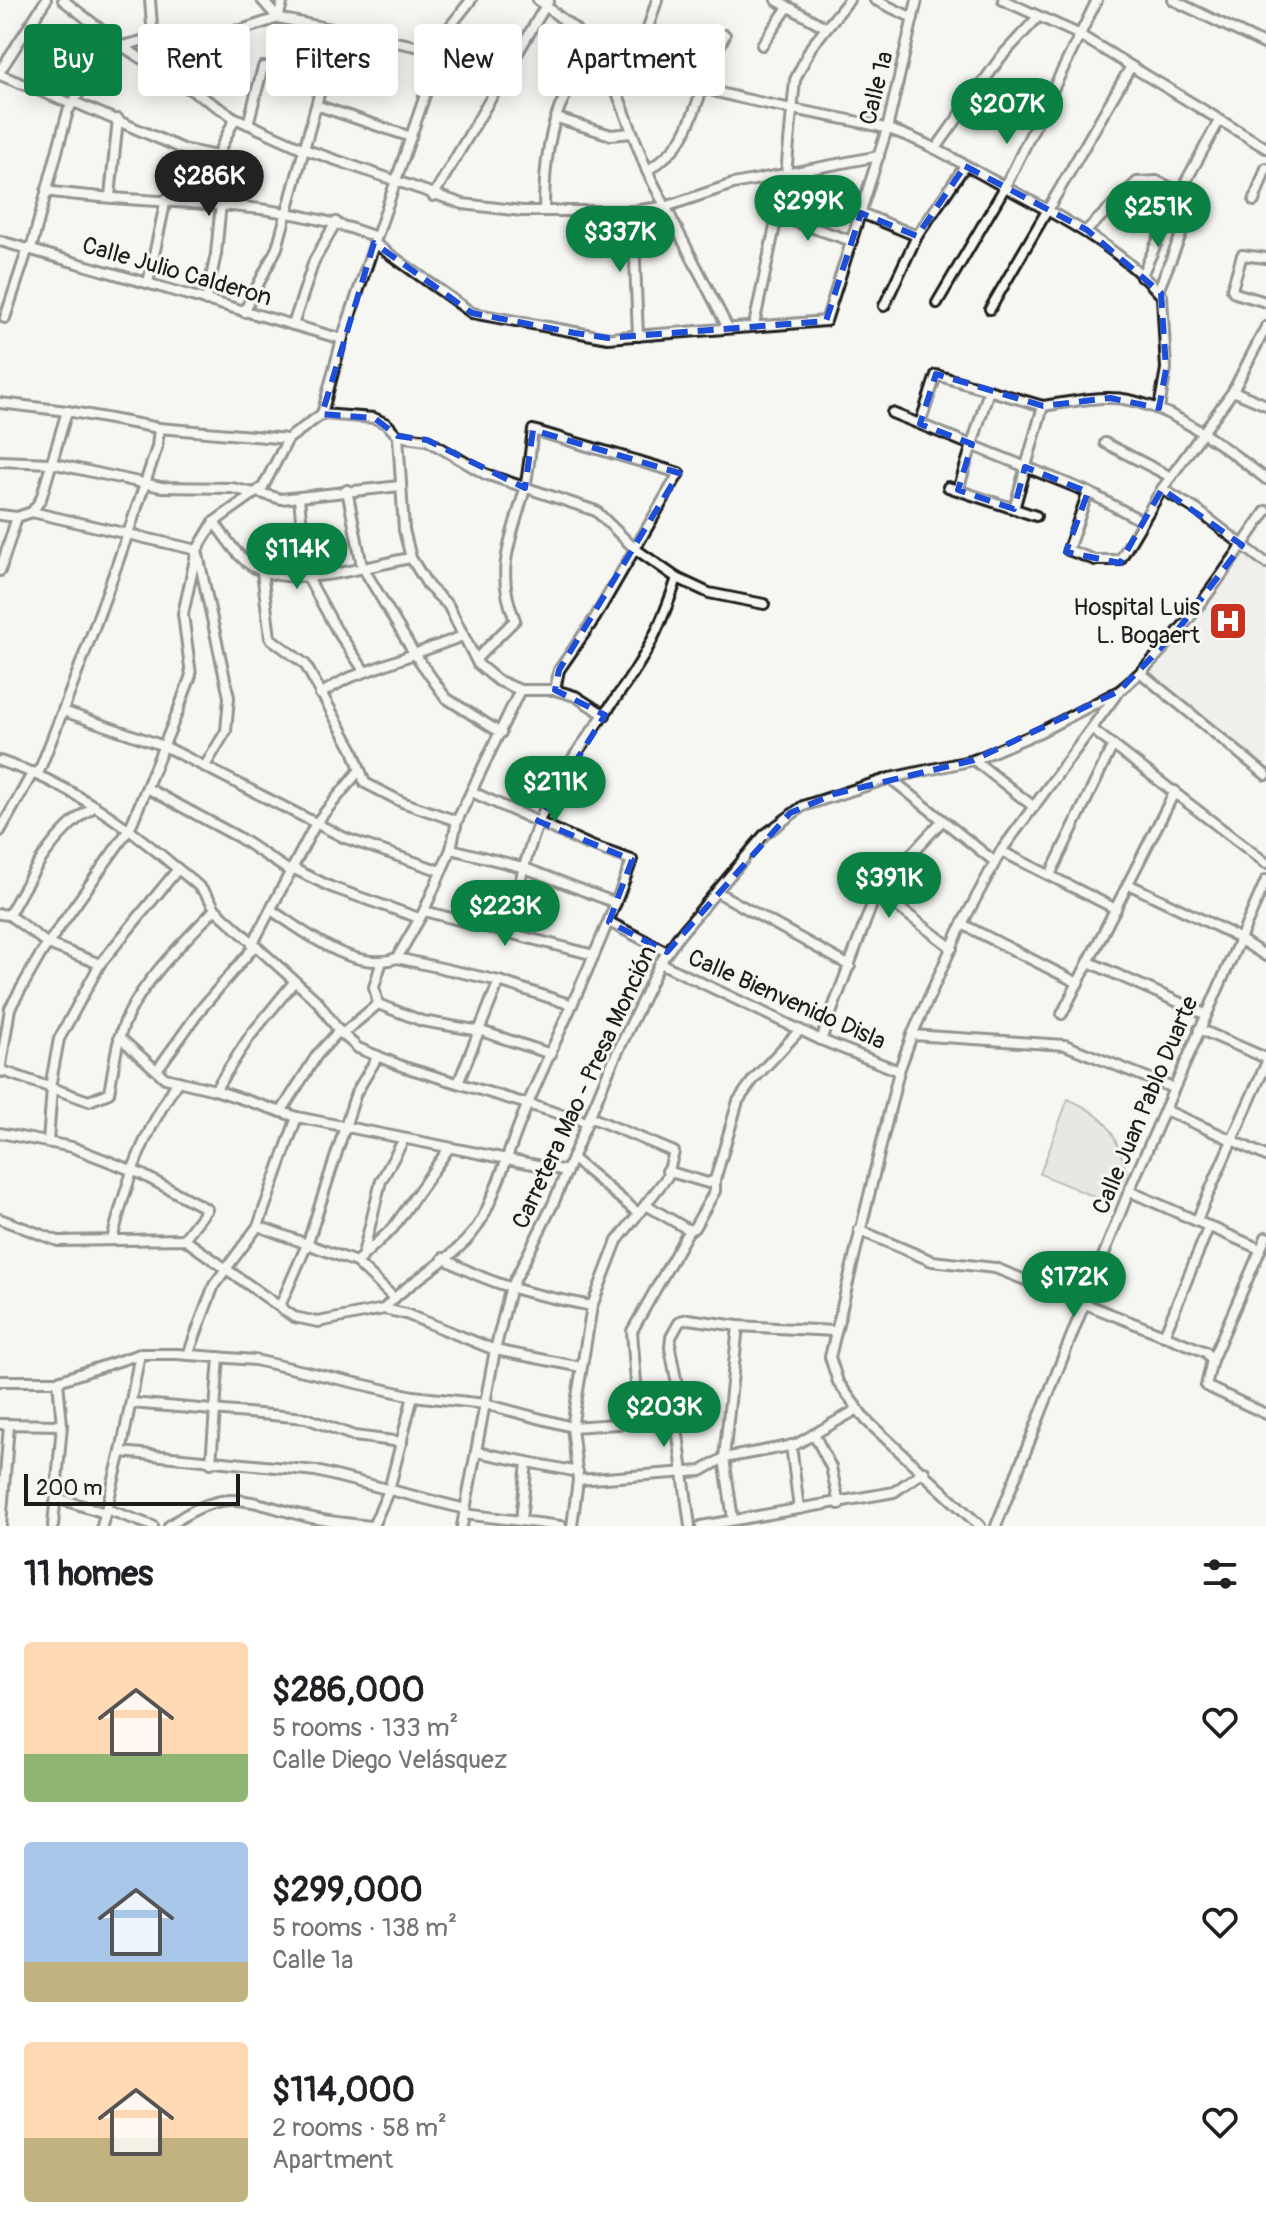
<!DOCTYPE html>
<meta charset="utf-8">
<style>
:root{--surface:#fff;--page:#f6f6f6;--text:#202124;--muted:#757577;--accent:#0b8043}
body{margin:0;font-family:Pangolin,sans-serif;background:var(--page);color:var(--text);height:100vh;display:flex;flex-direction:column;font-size:30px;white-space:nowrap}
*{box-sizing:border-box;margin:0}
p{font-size:26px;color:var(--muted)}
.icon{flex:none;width:44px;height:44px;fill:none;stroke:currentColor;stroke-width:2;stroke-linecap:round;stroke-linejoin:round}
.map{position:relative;height:1526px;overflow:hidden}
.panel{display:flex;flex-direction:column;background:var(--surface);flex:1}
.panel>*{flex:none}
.guide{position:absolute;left:24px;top:24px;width:800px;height:72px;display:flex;gap:16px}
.scale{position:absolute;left:24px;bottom:20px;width:216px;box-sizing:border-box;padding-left:8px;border:4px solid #1c1c1c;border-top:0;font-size:22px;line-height:28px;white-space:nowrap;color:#1c1c1c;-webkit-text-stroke:6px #f6f6f2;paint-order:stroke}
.price{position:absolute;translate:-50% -68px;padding:0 18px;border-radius:28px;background:var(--accent);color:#fff;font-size:26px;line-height:52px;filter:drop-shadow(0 2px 4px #0008)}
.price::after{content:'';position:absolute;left:50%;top:48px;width:24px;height:18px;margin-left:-12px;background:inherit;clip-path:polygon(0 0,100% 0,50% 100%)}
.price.on{background:#222;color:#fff}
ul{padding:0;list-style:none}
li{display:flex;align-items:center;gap:24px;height:200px;padding:0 24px}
li span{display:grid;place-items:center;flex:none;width:224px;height:160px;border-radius:8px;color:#555}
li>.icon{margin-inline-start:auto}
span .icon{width:96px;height:96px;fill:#fffc;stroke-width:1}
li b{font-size:34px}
h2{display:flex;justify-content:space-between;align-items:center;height:96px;padding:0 24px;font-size:34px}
.tag{padding:0 28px;border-radius:8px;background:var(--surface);box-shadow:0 4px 20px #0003;font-size:28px;line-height:72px}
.tag.on{background:var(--accent);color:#fff}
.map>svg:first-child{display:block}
.built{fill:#e6e6e2}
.green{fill:#d6d6d2;stroke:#797977;stroke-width:2}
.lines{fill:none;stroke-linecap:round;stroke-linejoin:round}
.minor-casing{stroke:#1c1c1c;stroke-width:14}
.minor{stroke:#f6f6f2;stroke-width:8}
.marked{fill:none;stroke:#1d4ed8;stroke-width:6;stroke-dasharray:16 10;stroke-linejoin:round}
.labels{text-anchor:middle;stroke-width:6;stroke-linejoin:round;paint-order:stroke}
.street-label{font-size:24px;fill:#1c1c1c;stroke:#f6f6f2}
.poi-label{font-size:24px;fill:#1c1c1c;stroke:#f6f6f2;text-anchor:end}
</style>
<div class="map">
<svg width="1266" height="1526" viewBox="0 0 1266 1526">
<rect width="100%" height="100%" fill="#f6f6f2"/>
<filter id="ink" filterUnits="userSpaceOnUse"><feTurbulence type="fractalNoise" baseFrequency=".0125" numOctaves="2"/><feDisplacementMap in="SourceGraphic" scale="16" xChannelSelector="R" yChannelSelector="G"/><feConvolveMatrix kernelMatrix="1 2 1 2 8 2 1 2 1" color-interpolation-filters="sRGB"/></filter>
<g filter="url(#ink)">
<!-- built -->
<polygon class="built" points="1242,553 1266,571 1266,765 1150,671"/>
<!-- green -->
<path class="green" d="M1068,1099C1109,1117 1114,1131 1127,1173L1111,1204L1040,1174Z"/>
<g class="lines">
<!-- minor casing -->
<g class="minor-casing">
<g id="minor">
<polyline points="63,0 122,46 235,118 304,149 463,204 522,211 633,211 668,206 733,184 879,156"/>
<polyline points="150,0 153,38"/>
<polyline points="262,0 278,18"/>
<polyline points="538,0 575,29 612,79 647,171 728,328"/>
<path d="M657,0L640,53C676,99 829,111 888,129C926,141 957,161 992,180C1052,213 1116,243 1162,296L1166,369L1159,408"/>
<polyline points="776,0 825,27"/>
<polyline points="875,0 913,18"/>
<polyline points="1003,0 1078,34 1266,148"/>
<polyline points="1173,0 1266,45"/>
<polyline points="278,18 283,0"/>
<polyline points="762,45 788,7"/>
<polyline points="0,71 46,0"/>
<polyline points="0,75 72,104"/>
<polyline points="700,85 725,35"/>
<polyline points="74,102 183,149 217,156 235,118"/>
<polyline points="319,106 411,137"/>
<polyline points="557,118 611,135 632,133"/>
<polyline points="248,124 263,67 327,70"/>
<polyline points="937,147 1001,57 1038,17"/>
<path d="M647,171C685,146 688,128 703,87"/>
<path d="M46,191C161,208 264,194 376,237"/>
<polyline points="110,196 118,119"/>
<polyline points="433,196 549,0"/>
<polyline points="1254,201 1266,168"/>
<path d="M544,211C544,175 547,131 564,98C572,84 586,72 597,60"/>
<polyline points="633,211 638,336"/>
<polyline points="861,213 917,236"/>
<polyline points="775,215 852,241"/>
<polyline points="1087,230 1137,182 1157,181 1180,192"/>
<polyline points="0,241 342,339"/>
<polyline points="374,243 472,313 608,338 826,321 887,129 917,0"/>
<polyline points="31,249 68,111 86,81 122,46 153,38 241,30 278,18 440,51"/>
<polyline points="1266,258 1242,255 1232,289 1235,293 1266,302"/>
<polyline points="1141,277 1180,192 1219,121"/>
<polyline points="148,283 166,199"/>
<polyline points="1158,291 1187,220 1172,211"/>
<polyline points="206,301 216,254 221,203"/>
<polyline points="937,303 1005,187 1097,0"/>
<polyline points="884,306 917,236 965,166"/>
<polyline points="990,309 1130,68"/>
<polyline points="244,312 277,248 337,29"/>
<polyline points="5,318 28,248"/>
<polyline points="293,325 314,261 336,222"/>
<polyline points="754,325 786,174 795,80 811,47 849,0"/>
<polyline points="1233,391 1266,405"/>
<polyline points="0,403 67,411 159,428 288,439"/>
<polyline points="892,413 1088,492 1142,521"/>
<polyline points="322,414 342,339 440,51 448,29 471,0"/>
<polyline points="920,424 936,375 1043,406"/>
<polyline points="398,436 427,440 485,474 596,511 634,548 677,578 709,593 764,604"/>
<polyline points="1105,443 1171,477"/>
<polyline points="0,461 51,463 161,487 232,488 254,493"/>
<polyline points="948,487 1036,516"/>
<polyline points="1162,489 1197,510 1266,563"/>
<polyline points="347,490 362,566 414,653 446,698 501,733"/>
<polyline points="958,490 989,390"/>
<polyline points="257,492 281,499 400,486"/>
<polyline points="1088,492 1068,550 1095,560 1120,560 1162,489 1233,391 1266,327"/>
<polyline points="299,498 307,576 336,629 365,672"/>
<path d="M1014,509L1043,406C1065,403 1089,397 1111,398C1164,399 1225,447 1266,479"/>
<polyline points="32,512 41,499 67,411"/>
<polyline points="0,515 17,517 32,512 197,550 229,697 226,731 205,766"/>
<path d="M214,522C227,539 241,564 262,571C306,587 366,566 411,558"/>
<polyline points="0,571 17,517"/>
<polyline points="262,571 270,638 305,664 353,750 365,783 402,802 457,821"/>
<path d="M476,659L515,620C494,571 511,540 524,492C529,472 530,450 533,430L679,473L595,618L559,670L555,690"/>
<polyline points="1141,673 1266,775"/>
<polyline points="320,694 346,679 463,636"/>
<polyline points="63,711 164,746 345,838 441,871"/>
<polyline points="1093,730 1266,863"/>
<polyline points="974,760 1034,807"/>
<path d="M0,761C66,782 121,821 173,865C190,879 206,889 215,909L318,1002L339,1031L358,1048L404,1067L587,1122"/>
<path d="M38,774C81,666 121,558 157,447L159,428"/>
<polyline points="890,778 995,862"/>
<polyline points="147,788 238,837 291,872"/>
<polyline points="0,831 33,772"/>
<polyline points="451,849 522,867 616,903"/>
<polyline points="1001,851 1116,909"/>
<polyline points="849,864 877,891 952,948"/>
<polyline points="292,868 331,887 419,918"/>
<polyline points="1050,875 1113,745"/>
<polyline points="1128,884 1228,932 1266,956"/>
<polyline points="717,892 850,966"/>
<path d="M271,910C305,932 354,973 397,958L499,981L572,1005"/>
<polyline points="424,911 594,955"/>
<polyline points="0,914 9,915 48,944 100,964"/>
<path d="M9,915C32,872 53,832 95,806"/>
<polyline points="609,922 667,952"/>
<polyline points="962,924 1078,983"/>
<path d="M506,932C520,884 529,838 552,793C576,747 613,707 640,662C656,636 667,608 677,578"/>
<polyline points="252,945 316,823 358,772"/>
<polyline points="397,958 424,911 451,849 457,821 520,690"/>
<polyline points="1089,962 1205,1014"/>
<polyline points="660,963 821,1040 899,1071"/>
<polyline points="378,1004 374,987 381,964"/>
<polyline points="1062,1014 1175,791"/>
<polyline points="1199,1029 1266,1058"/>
<polyline points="342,1034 378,1004 422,1021 481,1031 551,1054"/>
<polyline points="912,1035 1065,1045 1173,1088"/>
<polyline points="119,1037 165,1078 215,1090 297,1117 567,1171"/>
<polyline points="821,1040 877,891 942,821"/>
<polyline points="1266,1064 1232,1140 1266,1156"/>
<path d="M0,1070L89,1101L109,1093C114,1067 116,1039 128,1015C148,975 185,941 215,909"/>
<polyline points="157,1070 201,1009 254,947"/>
<polyline points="0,1072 10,1008 42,952 130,828 178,711 191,675 183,614 197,550 214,522 263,487 288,439 322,414 374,418 387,424 398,436 404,530 411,558 429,587 448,605 478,664 497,680 520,690 555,690 575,696 605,715"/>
<polyline points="459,1081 499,981"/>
<polyline points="50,1087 59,1039 100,964 178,869"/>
<polyline points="215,1090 250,1036 294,982"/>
<polyline points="1165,1110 1232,1140 1197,1220"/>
<polyline points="281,1112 317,1055 339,1031"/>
<polyline points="0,1133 72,1147 141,1174 207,1209 184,1239"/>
<polyline points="48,1142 52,1088"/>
<polyline points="572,1158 638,1213"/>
<polyline points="667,1171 708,1183 715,1180 738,1101 753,1080 800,1030"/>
<polyline points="1129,1191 1260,1249"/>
<polyline points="646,1205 689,1230 694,1228 715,1191 715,1180"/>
<polyline points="0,1219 58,1241 184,1239 294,1317 318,1322 384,1309 406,1314 495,1350 581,1367"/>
<polyline points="258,1226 356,1262 394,1298"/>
<polyline points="859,1230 932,1261 995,1268 1206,1352 1212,1360 1206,1386 1266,1414"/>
<path d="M112,1240C128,1176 142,1137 178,1081"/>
<polyline points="362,1258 381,1181 404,1139"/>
<path d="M443,1258C494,1287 535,1295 592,1306"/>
<polyline points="356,1262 393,1228 449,1148"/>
<polyline points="280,1306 308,1242 356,1093 378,1056"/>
<path d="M384,1309C412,1276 461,1258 482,1219C499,1187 511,1141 527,1106C562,1024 602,944 632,860L589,845L472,792"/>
<polyline points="1164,1336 1209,1226"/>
<polyline points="188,1355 214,1285 258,1226 297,1117"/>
<polyline points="1212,1360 1266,1237"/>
<polyline points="0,1381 58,1381 140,1354 177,1354 255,1360 413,1396 485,1404 572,1427 676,1420"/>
<polyline points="131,1403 306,1418 354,1436 402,1442"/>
<polyline points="639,1421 632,1331 689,1230"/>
<polyline points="0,1424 62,1425"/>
<polyline points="814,1434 831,1467 839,1504"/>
<polyline points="791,1445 799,1509"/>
<polyline points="121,1452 316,1471 465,1509"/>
<polyline points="477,1452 578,1472"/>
<polyline points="211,1463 219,1357"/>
<polyline points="578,1480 701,1471 724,1458 795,1445 858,1409"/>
<polyline points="57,1498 105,1513"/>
<polyline points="106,1509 153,1526"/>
<polyline points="464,1514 561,1526"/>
<polyline points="733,1519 724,1458 738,1326"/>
<polyline points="521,1520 527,1462"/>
<polyline points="1,1526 9,1425"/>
<polyline points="53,1526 62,1425 58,1381"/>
<polyline points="102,1526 121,1452 140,1354"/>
<path d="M169,1526C226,1484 248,1502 308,1517C328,1522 350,1523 370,1526"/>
<polyline points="373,1526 389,1490 413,1396"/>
<polyline points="462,1526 495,1350 510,1290 553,1204 609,1070 660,963 678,937 764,835 803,806 890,778 974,760 1040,732 1119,691"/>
<polyline points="572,1526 578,1480 572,1427 592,1306 617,1241 667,1177 674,1152 590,1117"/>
<polyline points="690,1526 676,1420 679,1395 670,1348 671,1337 680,1321 688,1319 738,1326 834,1331"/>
<polyline points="701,1526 894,1492 924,1471"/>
<path d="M980,1526L866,1420L838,1382L830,1357L899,1071L912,1035L962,924L1001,851L1119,691C1178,643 1223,573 1266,511"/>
<polyline points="996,1526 1129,1191 1266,880"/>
</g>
</g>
<!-- minor -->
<use href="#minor" class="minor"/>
</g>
</g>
<!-- marked area -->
<path d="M0 0H1266V1526H0ZM965,166L1087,230L1161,293L1166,369L1159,408L1110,398L1043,406L936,374L920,424L972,444L958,490L1014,509L1025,467L1088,492L1066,552L1120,563L1162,489L1242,545L1176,632L1119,691L974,760L834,794L790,813L667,952L609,922L632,860L538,821L605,715L555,690L559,670L679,473L533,430L525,488L427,440L398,436L374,418L322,414L374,243L472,313L575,333L608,338L826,321L861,213L917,236Z" fill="#f6f6f2" fill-opacity=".55" fill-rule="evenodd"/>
<path class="marked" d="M965,166L1087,230L1161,293L1166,369L1159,408L1110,398L1043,406L936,374L920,424L972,444L958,490L1014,509L1025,467L1088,492L1066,552L1120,563L1162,489L1242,545L1176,632L1119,691L974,760L834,794L790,813L667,952L609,922L632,860L538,821L605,715L555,690L559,670L679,473L533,430L525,488L427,440L398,436L374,418L322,414L374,243L472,313L575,333L608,338L826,321L861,213L917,236Z"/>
<!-- icons -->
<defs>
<g id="hospital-square" transform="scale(2)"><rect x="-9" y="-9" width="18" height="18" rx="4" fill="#c8321e" stroke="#f6f6f2"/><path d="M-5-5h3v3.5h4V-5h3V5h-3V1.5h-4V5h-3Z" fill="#fff"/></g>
</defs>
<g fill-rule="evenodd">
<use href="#hospital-square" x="1228" y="621"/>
</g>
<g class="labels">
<!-- street labels -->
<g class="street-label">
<text transform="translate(876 88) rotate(-76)" y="8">Calle 1ª</text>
<text transform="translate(177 271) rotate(16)" y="8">Calle Julio Calderon</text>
<text transform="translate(787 999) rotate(24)" y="8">Calle Bienvenido Disla</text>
<text transform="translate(584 1087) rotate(-65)" y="8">Carretera Mao - Presa Monción</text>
<text transform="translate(1145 1105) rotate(-67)" y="8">Calle Juan Pablo Duarte</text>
</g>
<!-- poi labels -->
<g class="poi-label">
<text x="1200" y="615">Hospital Luis<tspan x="1200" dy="28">L. Bogaert</tspan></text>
</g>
</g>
</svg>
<div class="scale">200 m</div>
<b class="price" style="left:1007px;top:146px">$207K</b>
<b class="price on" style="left:209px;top:218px">$286K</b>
<b class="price" style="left:808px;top:243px">$299K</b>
<b class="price" style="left:1158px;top:249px">$251K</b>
<b class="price" style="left:620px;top:274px">$337K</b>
<b class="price" style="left:297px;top:591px">$114K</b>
<b class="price" style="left:555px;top:824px">$211K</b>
<b class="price" style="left:889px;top:920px">$391K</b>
<b class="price" style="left:505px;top:948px">$223K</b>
<b class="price" style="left:1074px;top:1319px">$172K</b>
<b class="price" style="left:664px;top:1449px">$203K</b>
<div class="guide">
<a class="tag on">Buy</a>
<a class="tag">Rent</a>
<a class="tag">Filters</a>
<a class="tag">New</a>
<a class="tag">Apartment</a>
</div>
</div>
<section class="panel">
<h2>11 homes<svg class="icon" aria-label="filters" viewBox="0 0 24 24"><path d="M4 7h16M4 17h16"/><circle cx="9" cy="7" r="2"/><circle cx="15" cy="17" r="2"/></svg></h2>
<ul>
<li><span style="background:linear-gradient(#ffd9b3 70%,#8fb573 0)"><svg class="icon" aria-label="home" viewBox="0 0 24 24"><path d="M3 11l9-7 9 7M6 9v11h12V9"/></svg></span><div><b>$286,000</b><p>5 rooms · 133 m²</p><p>Calle Diego Velásquez</p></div><svg class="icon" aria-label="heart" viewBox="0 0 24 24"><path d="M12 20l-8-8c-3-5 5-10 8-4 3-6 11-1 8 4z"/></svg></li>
<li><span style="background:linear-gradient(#a9c7e8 75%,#c2b280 0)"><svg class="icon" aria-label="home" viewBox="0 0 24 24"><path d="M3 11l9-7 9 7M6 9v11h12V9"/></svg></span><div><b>$299,000</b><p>5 rooms · 138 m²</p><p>Calle 1ª</p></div><svg class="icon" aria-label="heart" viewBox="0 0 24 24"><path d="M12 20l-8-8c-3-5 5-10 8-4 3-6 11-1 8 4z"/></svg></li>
<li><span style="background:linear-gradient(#ffd9b3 60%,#c2b280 0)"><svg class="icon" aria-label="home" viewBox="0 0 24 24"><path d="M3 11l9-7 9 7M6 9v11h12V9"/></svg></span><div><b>$114,000</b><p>2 rooms · 58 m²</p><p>Apartment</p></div><svg class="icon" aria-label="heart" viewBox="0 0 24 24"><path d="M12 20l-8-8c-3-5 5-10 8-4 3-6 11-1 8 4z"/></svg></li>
</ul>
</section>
